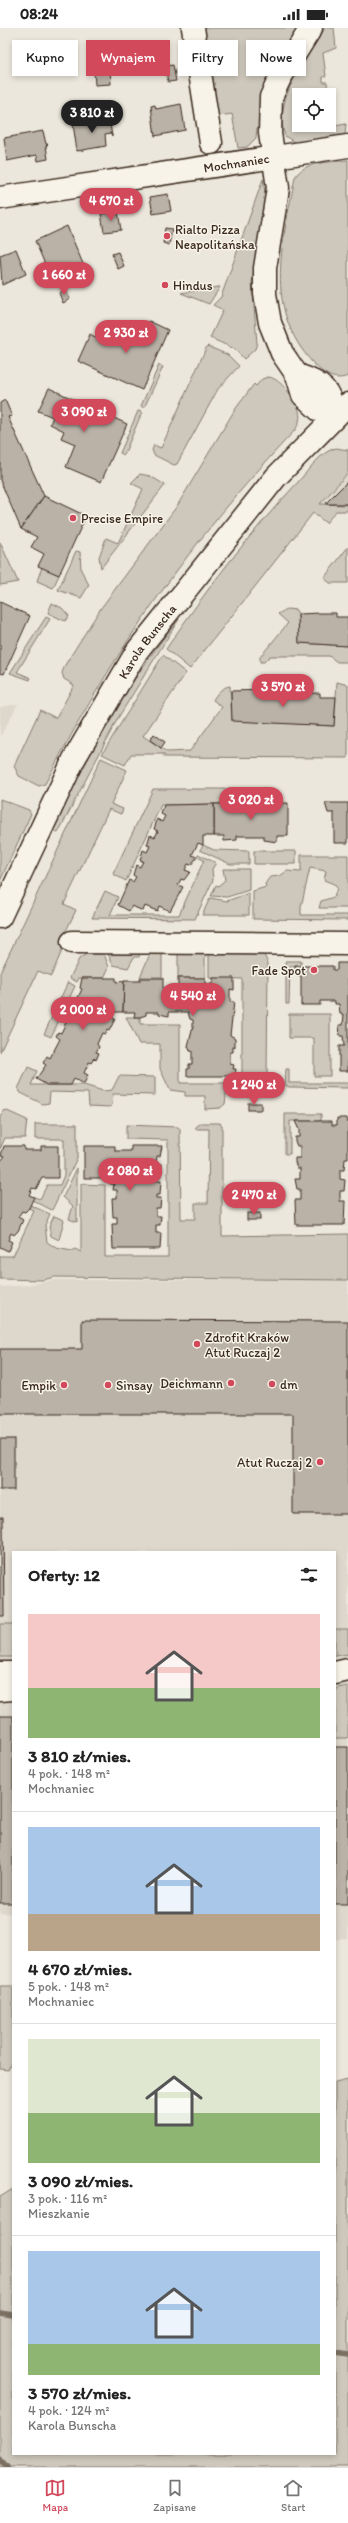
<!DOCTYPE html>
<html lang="pl">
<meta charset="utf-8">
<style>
:root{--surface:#fff;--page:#f2f2f2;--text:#222;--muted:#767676;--line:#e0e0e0;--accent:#d1495b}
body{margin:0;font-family:Itim,sans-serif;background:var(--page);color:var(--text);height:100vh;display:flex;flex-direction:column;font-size:15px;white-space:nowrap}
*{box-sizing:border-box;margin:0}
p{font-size:13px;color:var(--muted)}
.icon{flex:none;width:22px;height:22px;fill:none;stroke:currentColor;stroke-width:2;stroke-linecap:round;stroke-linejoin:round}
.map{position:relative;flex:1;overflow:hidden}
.drawer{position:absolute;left:12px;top:1523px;width:324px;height:904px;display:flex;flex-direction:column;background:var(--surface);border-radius:0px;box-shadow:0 2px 6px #0003}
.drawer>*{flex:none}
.top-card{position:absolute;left:12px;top:12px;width:324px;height:36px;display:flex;gap:8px}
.controls{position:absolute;left:292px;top:60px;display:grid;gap:8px}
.controls a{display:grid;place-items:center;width:44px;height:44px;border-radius:0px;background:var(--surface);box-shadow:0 2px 6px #0003;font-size:20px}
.price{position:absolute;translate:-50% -34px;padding:0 9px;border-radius:14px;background:var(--accent);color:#fff;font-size:13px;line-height:26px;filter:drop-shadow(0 1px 2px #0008)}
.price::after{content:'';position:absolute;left:50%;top:24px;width:12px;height:9px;margin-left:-6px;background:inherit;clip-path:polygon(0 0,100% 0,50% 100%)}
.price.active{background:#222;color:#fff}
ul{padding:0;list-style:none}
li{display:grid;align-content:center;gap:8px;height:212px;padding:0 16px}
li+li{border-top:1px solid var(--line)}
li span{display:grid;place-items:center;height:124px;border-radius:0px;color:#555}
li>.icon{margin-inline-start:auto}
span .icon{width:72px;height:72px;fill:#fffc;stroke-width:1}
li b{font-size:17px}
h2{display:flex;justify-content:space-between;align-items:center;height:48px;padding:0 16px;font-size:17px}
.tag{padding:0 14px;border-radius:0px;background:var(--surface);box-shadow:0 2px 6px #0003;font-size:14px;line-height:36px}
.tag.active{background:var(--accent);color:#fff}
.status{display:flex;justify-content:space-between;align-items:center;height:28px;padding:0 20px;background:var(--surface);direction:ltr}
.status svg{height:11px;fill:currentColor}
.tabs{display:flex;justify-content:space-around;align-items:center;height:56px;border-top:1px solid var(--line);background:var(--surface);font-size:11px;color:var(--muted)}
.tabs a{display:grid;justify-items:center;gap:2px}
.tabs .active{color:var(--accent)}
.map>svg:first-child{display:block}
.built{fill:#ddd7cc}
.green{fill:#cec8bc;stroke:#84796d}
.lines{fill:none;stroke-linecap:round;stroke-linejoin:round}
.stream{stroke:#7c7064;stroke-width:5.5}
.building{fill:#bab2a7;stroke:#3b2a1e}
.minor-casing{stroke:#3b2a1e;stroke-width:25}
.major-casing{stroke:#3b2a1e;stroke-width:25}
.minor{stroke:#f7f3e8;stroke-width:22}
.major{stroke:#f7f3e8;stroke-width:22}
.poi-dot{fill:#d1495b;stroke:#f7f3e8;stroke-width:1.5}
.labels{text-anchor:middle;stroke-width:3;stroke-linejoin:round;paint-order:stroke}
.street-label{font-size:13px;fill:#3b2a1e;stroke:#f7f3e8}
.poi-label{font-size:13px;fill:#3b2a1e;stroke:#f7f3e8;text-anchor:start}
</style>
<div class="status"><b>08:24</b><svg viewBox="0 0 49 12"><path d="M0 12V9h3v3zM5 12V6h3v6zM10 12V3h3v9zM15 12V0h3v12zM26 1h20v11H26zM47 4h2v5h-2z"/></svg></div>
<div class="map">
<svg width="348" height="2439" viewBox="0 0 348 2439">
<rect width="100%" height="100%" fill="#ece7dc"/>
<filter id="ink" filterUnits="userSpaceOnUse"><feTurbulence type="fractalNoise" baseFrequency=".025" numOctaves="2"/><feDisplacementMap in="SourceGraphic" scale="8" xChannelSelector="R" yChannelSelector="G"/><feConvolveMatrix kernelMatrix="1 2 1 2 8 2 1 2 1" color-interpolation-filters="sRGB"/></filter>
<g filter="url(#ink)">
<!-- built -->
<g class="built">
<polygon points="348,446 348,477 320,477"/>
<polygon points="18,676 0,709 0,679"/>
<polygon points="54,1252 348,1252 348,1911 335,1911 335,1524 13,1524 13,1885 0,1885 0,1259 27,1257"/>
</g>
<!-- green -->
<g class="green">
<polygon points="200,0 301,0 262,63 259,80 261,100 257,100 256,110 247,119 238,120 232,86 213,89"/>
<path d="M325,0H334L336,20L323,25L326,48L323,49V54H327L328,67H299V97L329,99L346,96L345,106L296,115L285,108C272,73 307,28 325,0Z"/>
<path d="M348,132V348C334,354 323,345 313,335C262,279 283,215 295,149C306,132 330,135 348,132Z"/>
<polygon points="263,151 266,172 252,254 257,315 255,321 244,331 235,321 210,310 223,282 213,277 221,269"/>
<polygon points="218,259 220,259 209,276 181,265"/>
<polygon points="207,318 228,327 239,338 218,361 177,436 174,437 154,427 152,422 154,417 161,420"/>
<polygon points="159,337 163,339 144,380 141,378"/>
<path d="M268,349C279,349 297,372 299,383C301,390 299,396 295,402C190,514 115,620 45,756L39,758L19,748L14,738L40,682L56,690L74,657L64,651L62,645L65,637L101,580L177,478L234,383L254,356L256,358L262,351Z"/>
<polygon points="138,383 142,384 124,427 120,425"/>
<path d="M336,420L348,422V445L320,476L348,477V483H336L326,495L313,485L190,641L166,621C206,562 249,506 298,454C309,442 320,424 336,420Z"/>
<polygon points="140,446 150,448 165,457 101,540 99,529 106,510 118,515 143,461 131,455"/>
<polygon points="0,514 18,554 0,557"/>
<polygon points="348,519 348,555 330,555 324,550"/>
<polygon points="76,523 80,524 81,542 89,557 81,570 58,562"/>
<polygon points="42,539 59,547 53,560 37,553"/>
<polygon points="52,575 62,580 69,588 65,593 48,585"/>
<polygon points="287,581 296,582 298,586 299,615 348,618 348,634 337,634 329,628 270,628 264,634 260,634 260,629 288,595 278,586"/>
<polygon points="46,589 50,591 17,644 31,650 30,652 10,645"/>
<path d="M179,591L118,690L58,805L52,802C88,727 126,655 179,591Z"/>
<path d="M163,627L186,645L143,708L167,724L190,723L222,679L213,672C217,665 222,659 230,658L232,692L334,698L337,654L348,657V730L164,729V726H131L125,737L102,726Z"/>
<polygon points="101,730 127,742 111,776 123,781 121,786 109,781 64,876 76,882 65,905 64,918 51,948 38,943 0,1024 0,945"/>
<polygon points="153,761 265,761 265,775 161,777 126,853 113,846"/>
<polygon points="0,771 29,782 31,786 0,853"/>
<polygon points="203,817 214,822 249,823 249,836 230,836 200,822"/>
<rect x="254" y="823" width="42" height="13"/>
<polygon points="198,826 216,835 212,841 213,852 195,891 92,890 105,863 118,869 110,887 179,887 204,832 197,829"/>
<polygon points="301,827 348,827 348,880 319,880 321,873 334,869 337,860 334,856 324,852 326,843 310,840 301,879 301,887 348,887 348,892 253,891 253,863 266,859 265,856 270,849 280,848 287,843 301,844"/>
<polygon points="223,841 249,841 249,862 227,869 211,868 216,857 218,858 225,852"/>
<polygon points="249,865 249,887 202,887 210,870 227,873"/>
<polygon points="86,926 104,926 109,939 104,950 79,950 77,954 70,950 79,931"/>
<polygon points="108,926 140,926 139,929 134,929 128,940 113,937"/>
<polygon points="150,926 162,926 162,949 140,949"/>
<rect x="178" y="926" width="27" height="24"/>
<polygon points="209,926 264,927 268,935 267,1051 260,1059 227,1060 225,1076 220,1080 205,1081 205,1068 185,1068 185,1064 170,1062 160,1041 160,1016 139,1016 126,989 140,989 140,996 180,996 180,1055 242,1055 242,951 209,950"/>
<polygon points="286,933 301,933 301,938 290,939 289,976 286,976"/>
<polygon points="68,954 75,958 51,1009 44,1006"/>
<polygon points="289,986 330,986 330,1048 314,1048 314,1010 289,1010"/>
<polygon points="28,1039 37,1043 31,1057 84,1057 103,1063 112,1062 119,1048 155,1049 155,1067 113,1066 112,1077 110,1079 89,1078 88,1065 50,1064 49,1075 43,1076 19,1064 18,1061"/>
<polygon points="286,1041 289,1041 289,1055 348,1055 348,1060 289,1059 285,1057"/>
<polygon points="5,1082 27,1092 25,1110 5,1110 0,1121 0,1089"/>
<polygon points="285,1086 321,1086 321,1093 290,1093 290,1126 285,1126"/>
<polygon points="202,1095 220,1095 222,1097 222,1208 348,1206 348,1252 54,1249 43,1252 0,1251 0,1228 13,1228 34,1183 29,1180 30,1177 50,1186 45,1197 47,1214 56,1220 72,1223 75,1221 81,1224 81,1156 105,1157 105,1229 168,1229 168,1112 126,1111 126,1097 178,1099 180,1101 181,1191 195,1191 195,1175 208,1175 209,1101 195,1101 197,1098"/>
<polygon points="35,1096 77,1096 77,1130 52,1182 32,1172 34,1169 40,1171 47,1157 60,1157 64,1147 64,1111 35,1111"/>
<polygon points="77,1140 77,1194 69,1191 73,1178 63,1169"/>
<polygon points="54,1188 64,1192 59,1212 51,1208 49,1199"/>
<rect x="0" y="1596" width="13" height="33"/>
<polygon points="335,1601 348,1601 348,1626 335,1628"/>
<polygon points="348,1658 348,1710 335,1710 335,1664 338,1660"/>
<polygon points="0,1958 13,1958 13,2032 8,2042 0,2041"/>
<polygon points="348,2051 348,2439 0,2439 0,2169 13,2161 13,2426 335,2426 335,2054"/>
</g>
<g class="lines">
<!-- stream -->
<g class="stream">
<polyline points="0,2285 13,2287"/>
<polyline points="335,2325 348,2327"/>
<polyline points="0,2431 7,2439"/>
</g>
</g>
<!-- building -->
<g class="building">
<polygon points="173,37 176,53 168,54 165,38"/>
<polygon points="110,41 111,56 95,57 94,43"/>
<polygon points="181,76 185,102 155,108 151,78 155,77 156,81"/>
<polygon points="109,90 112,108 111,105 105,106 106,118 77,123 73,96"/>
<polygon points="43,103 46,116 48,116 46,118 48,131 38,133 37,127 7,133 4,110"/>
<polygon points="168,166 171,183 153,186 150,169"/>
<polygon points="118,183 121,202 104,204 101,186"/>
<polygon points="67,198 86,243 54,257 35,213"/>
<polygon points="165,200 172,201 169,217 163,215"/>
<polygon points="16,221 26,246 2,257 0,227"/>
<polygon points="118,224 124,238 118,241 112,226"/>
<polygon points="66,262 70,271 63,275 59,265"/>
<polygon points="149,293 168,302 142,362 78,333 90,306 104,314 106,310 121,316 127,302"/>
<polygon points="49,360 127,396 101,454 66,439 75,416 61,410 64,403 50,396 53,389 38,383"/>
<polygon points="5,372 12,388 8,389 44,468 21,501 0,452 0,375"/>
<polygon points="348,453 348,476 326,476 326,475"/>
<polygon points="44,468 86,488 59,547 38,538 44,526 31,519 37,509 21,501"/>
<polygon points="0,574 30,588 4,646 0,645"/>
<polygon points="321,585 336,585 336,589 348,589 348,618 299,615 298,586"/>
<polygon points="269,662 269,666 320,665 320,669 336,669 334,698 232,693 231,663"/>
<polygon points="154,706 165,714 161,720 150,712"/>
<polygon points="288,775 288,808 277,808 277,814 264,812 264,808 237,808 237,812 224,813 224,808 214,808 214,776"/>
<polygon points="325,775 348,775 348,815 334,815 334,785 328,785"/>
<polygon points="214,776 214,808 203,808 203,817 198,815 192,827 197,829 191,837 188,836 185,842 190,844 184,852 181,851 178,857 183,859 170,883 159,878 157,883 145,878 143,883 132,878 129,883 118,877 129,852 133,854 136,849 133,847 136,837 140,839 143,833 140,832 143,822 147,824 150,818 147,817 150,807 155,809 158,803 154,801 156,795 157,791 162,794 165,788 161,786 164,777"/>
<polygon points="337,935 347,935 348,942 348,1043 339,1043 339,1018 344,1018 343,1008 340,1008 339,997 343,997 344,986 340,986 339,976 335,976 335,973 320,973 320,977 301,977 301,948 297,948 295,942 295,938 333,938 333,942 337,942"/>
<polygon points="82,950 116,950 116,954 124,953 123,984 114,984 111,989 115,991 109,1003 107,1002 105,1006 102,1005 97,1016 99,1019 96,1024 99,1025 96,1032 94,1030 91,1035 89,1034 84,1045 88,1047 84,1056 74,1051 71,1057 47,1057 36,1051 46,1037 43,1035 47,1028 50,1030 60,1011 56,1008 58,1004 61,1005 68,990 66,989 68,984 66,983 70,975 76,974 82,961 80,960"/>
<polygon points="140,950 163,950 163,964 178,964 178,950 205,950 205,956 213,956 213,950 234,950 234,962 230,961 230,974 234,974 230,1007 235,1010 235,1019 233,1019 233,1024 230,1024 230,1036 234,1037 233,1041 236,1041 235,1048 187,1048 187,1041 189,1041 189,1036 192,1036 192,1023 190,1023 188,1018 193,999 193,992 190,991 188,984 169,984 169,988 159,986 159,984 146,984 146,987 140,989 134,989 135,984 123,984 124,953 140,953"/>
<rect x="248" y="1075" width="13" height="7"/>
<polygon points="337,1090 347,1090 348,1097 348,1131 345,1131 344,1142 340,1142 340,1151 345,1152 344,1163 340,1163 340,1173 345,1173 344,1197 296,1197 295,1172 300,1172 300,1161 297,1161 295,1151 300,1151 300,1140 297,1140 295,1134 295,1130 300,1130 300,1118 297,1118 295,1113 295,1109 299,1109 299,1102 295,1093 332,1093 332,1097 337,1097"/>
<polygon points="4,1118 24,1118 24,1122 41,1122 41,1118 58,1118 58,1150 42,1150 36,1161 32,1160 29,1167 34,1169 29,1180 25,1184 22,1183 18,1189 23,1192 18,1203 14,1207 11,1205 8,1212 12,1214 8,1223 0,1219 0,1134 5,1128 1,1127"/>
<polygon points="84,1118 115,1118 115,1123 131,1123 131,1118 162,1118 160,1128 157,1128 156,1136 162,1136 160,1149 156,1149 156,1153 161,1153 160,1167 156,1167 156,1170 161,1170 160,1180 156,1180 156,1188 161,1188 160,1197 156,1197 156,1205 161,1205 160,1221 113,1221 112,1196 117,1196 117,1189 113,1189 112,1170 117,1170 117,1162 113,1162 114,1156 110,1156 110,1150 84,1150"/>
<rect x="247" y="1185" width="13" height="7"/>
<polygon points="82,1292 348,1293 348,1486 293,1486 293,1386 0,1386 0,1321 82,1321"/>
<rect x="0" y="1411" width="14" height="51"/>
<polygon points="0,1489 3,1489 4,1588 0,1588"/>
<rect x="0" y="1688" width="13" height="187"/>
<rect x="335" y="1719" width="13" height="157"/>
</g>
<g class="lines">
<!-- minor casing -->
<g class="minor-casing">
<g id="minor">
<polyline points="193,0 211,115"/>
<polyline points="311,0 280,50 271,69 270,105 278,160 265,240 265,266 270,295 282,325 297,347 303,367 319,382 335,388"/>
<path id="s1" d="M0,170L348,118"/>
<path d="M297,347C322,355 330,361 335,388"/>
<polyline points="72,914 348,916"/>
<polyline points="0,1645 13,1645"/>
<polyline points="335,1645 348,1642"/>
<polyline points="0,1662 13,1661"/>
</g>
</g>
<!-- major casing -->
<g class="major-casing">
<g id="major">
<path id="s2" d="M0,889L74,731L137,623L276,449L348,376"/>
</g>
</g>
<!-- minor -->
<use href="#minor" class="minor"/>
<!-- major -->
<use href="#major" class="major"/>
</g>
</g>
<!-- markers -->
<g class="poi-dot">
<circle cx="167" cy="208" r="4"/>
<circle cx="165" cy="257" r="4"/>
<circle cx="73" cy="490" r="4"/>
<circle cx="314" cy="942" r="4"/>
<circle cx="197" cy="1316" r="4"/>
<circle cx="231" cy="1355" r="4"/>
<circle cx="272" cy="1356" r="4"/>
<circle cx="64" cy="1357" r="4"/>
<circle cx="108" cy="1357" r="4"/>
<circle cx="320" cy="1434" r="4"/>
</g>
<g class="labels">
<!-- street labels -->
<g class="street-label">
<text dy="5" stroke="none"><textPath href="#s1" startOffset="239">Mochnaniec</textPath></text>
<text dy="5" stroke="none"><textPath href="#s2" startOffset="313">Karola Bunscha</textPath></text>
</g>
<!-- poi labels -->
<g class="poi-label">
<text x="175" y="206">Rialto Pizza<tspan x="175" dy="15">Neapolitańska</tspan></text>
<text x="173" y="262">Hindus</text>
<text x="81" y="495">Precise Empire</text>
<text x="306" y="947" text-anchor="end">Fade Spot</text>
<text x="205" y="1314">Zdrofit Kraków<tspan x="205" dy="15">Atut Ruczaj 2</tspan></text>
<text x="223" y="1360" text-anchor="end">Deichmann</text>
<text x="280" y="1361">dm</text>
<text x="56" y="1362" text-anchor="end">Empik</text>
<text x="116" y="1362">Sinsay</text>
<text x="312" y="1439" text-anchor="end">Atut Ruczaj 2</text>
</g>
</g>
</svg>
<div class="controls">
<a><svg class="icon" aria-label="locate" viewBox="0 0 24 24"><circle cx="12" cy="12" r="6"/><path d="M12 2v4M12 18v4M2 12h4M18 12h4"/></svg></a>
</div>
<b class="price active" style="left:92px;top:106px">3 810 zł</b>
<b class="price" style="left:111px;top:194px">4 670 zł</b>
<b class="price" style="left:64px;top:268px">1 660 zł</b>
<b class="price" style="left:126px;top:326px">2 930 zł</b>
<b class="price" style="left:84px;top:405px">3 090 zł</b>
<b class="price" style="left:283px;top:680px">3 570 zł</b>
<b class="price" style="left:251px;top:793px">3 020 zł</b>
<b class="price" style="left:193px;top:989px">4 540 zł</b>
<b class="price" style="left:83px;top:1003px">2 000 zł</b>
<b class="price" style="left:254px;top:1078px">1 240 zł</b>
<b class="price" style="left:130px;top:1164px">2 080 zł</b>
<b class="price" style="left:254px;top:1188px">2 470 zł</b>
<div class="top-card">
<a class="tag">Kupno</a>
<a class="tag active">Wynajem</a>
<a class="tag">Filtry</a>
<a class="tag">Nowe</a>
</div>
<section class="drawer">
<h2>Oferty: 12<svg class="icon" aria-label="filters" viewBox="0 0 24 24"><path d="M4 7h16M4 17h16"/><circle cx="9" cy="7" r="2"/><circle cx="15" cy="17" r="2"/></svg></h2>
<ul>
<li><span style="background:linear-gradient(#f6c9c9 60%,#8fb573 0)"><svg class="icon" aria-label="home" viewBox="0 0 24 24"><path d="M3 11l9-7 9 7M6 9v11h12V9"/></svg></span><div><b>3 810 zł/mies.</b><p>4 pok. · 148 m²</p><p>Mochnaniec</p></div></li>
<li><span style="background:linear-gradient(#a9c7e8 70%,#b9a48a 0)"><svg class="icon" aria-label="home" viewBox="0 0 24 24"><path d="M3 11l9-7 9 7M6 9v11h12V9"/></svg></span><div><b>4 670 zł/mies.</b><p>5 pok. · 148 m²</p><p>Mochnaniec</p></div></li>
<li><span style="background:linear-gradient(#dfe7d0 60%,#8fb573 0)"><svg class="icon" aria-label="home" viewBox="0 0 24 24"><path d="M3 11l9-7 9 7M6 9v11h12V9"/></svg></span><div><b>3 090 zł/mies.</b><p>3 pok. · 116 m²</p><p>Mieszkanie</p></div></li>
<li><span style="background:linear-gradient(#a9c7e8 75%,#8fb573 0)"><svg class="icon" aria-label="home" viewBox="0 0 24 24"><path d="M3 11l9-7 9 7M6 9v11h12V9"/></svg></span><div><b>3 570 zł/mies.</b><p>4 pok. · 124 m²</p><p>Karola Bunscha</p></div></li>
</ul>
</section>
</div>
<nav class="tabs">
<a class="active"><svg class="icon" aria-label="map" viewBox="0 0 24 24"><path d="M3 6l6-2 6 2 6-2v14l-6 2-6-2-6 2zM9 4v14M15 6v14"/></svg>Mapa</a>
<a><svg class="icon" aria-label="saved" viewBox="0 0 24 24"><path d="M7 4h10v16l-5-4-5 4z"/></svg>Zapisane</a>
<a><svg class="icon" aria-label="home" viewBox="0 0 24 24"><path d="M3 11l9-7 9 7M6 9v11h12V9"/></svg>Start</a>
</nav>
